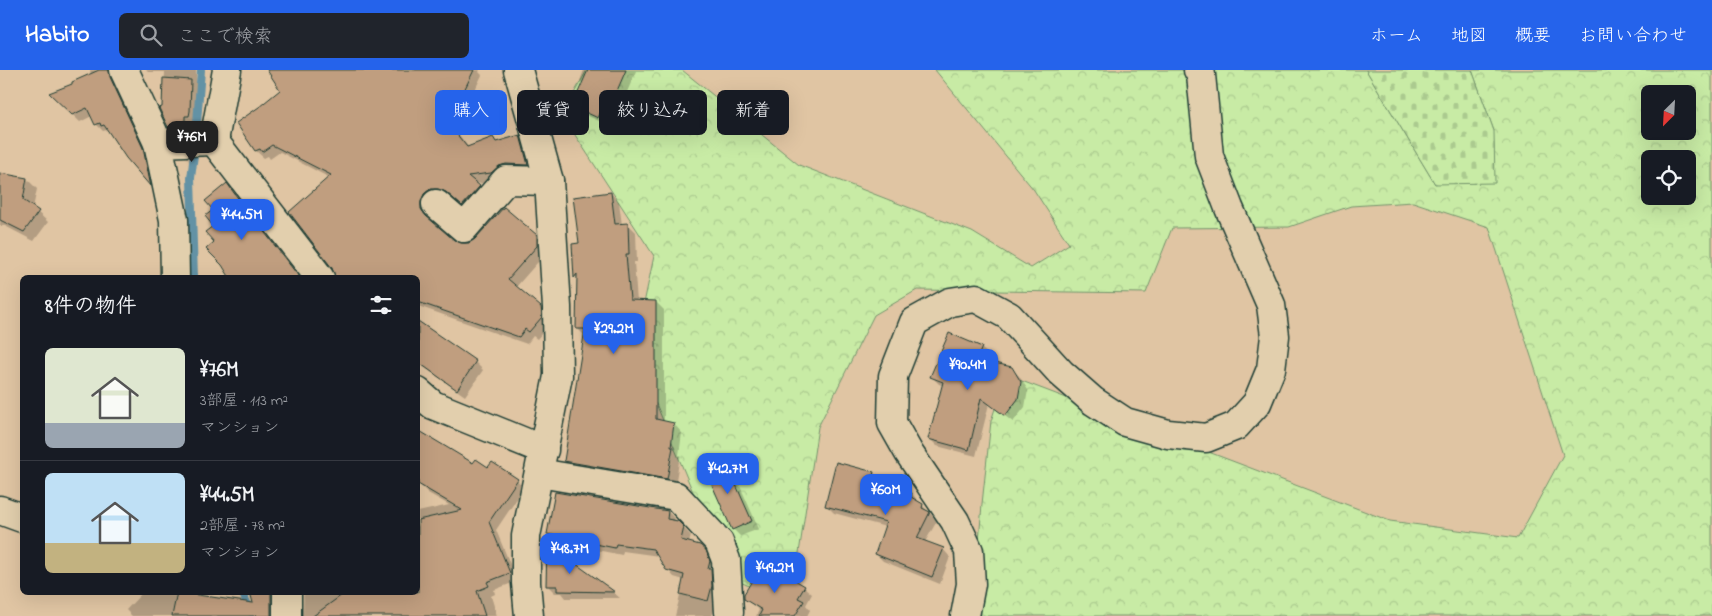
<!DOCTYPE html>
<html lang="ja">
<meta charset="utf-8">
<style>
:root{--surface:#171b24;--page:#20242c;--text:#f1f3f6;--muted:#9ea1a6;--line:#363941;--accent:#2563eb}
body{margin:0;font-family:"Indie Flower","Klee One",sans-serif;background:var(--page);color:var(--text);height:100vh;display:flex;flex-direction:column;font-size:19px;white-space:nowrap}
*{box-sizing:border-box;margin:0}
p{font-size:16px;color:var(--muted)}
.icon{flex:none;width:28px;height:28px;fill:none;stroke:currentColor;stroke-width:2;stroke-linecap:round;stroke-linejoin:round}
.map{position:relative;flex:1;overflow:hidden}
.sheet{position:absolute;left:20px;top:205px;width:400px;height:320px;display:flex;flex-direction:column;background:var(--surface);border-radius:8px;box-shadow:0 5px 20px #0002}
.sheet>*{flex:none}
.top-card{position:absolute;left:435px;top:20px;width:475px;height:45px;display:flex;gap:10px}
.needle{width:32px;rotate:204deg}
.fabs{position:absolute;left:1641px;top:15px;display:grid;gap:10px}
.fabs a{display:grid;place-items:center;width:55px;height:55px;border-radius:8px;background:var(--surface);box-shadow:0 5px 20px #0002;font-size:25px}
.price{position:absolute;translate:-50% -42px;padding:0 11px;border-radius:10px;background:var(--accent);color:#fff;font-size:16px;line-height:32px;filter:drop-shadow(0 1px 2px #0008)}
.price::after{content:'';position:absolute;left:50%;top:30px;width:15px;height:11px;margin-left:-8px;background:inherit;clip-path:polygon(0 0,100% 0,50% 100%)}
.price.on{background:#222;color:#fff}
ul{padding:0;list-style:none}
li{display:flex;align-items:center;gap:15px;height:125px;padding:0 25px}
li+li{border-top:1px solid var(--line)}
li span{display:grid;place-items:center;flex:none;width:140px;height:100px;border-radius:8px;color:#555}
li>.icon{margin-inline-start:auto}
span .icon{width:60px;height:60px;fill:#fffc;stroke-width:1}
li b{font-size:21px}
h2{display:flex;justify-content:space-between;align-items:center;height:60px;padding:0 25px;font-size:21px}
.pill{padding:0 18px;border-radius:8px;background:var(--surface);box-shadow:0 5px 20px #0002;font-size:18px;line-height:45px}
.pill.on{background:var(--accent);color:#fff}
header{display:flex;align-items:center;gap:30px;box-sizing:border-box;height:70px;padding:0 25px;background:var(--accent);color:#fff}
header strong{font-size:24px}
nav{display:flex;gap:28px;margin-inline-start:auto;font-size:18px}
.search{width:350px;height:45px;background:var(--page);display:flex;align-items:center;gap:12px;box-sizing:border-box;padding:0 18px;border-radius:8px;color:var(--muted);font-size:19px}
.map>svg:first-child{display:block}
.forest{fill:url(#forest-crowns);stroke:#74946c;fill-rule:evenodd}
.cemetery{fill:url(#cemetery-stones);stroke:#74946c}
.shadow{fill:#0003}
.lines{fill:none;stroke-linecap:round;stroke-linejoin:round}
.stream{stroke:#6492a5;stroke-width:8}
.building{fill:#c09e7f;stroke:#1f3d34}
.minor-casing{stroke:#1f3d34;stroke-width:31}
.minor{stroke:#e2cfad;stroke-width:28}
</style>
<header>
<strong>Habito</strong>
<div class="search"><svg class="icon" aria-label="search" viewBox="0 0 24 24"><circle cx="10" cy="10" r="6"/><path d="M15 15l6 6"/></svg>ここで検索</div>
<nav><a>ホーム</a><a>地図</a><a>概要</a><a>お問い合わせ</a></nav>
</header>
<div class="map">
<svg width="1712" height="546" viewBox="0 0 1712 546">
<defs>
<pattern id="forest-crowns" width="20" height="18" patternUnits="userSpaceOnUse" patternTransform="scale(1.25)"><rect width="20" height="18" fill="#c8eba5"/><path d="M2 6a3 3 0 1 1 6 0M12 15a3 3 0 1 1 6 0" fill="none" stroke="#abca8f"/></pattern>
<pattern id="cemetery-stones" width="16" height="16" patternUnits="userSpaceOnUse" patternTransform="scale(1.25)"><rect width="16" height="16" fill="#c8eba5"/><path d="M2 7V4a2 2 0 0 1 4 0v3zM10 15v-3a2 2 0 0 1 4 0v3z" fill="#abca8f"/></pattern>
</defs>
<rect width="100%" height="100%" fill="#e0c5a3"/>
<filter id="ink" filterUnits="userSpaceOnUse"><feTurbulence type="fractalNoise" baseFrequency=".02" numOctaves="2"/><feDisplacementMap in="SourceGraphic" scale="10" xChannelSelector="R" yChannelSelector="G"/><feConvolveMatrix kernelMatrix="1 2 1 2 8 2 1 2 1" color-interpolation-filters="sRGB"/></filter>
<g filter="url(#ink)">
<!-- forest -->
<path class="forest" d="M587,0H682L799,95L972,162L1031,198L1069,174L1034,120L935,0H1366L1435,114L1494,61L1472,0H1712V546H973L982,434L991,351L1006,305L1390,451L1518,468L1563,385L1489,157L1413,132L1351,136L1289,157L1172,158L1146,223L917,220L874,245L818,357L791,536L728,506L634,281L654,186L562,45ZM1650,24H1688V61H1650ZM1650,89H1688V126H1650Z"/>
<!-- cemetery -->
<polygon class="cemetery" points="1366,0 1472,0 1494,61 1495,113 1435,114"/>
<!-- shadow -->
<g class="shadow">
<polygon points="90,0 118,0 150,87 157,122 127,87 110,63 107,60 103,61 96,54 92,46 80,52 51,24 74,15 91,5"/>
<polygon points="146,0 196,0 196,16 198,18 197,49 196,53 192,52 192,63 176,64 169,56 163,38 165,2 148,2"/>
<polygon points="271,0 480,0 479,2 482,5 461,49 459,65 469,78 493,68 497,73 520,66 527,74 535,102 499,111 475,114 487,125 471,143 455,129 447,126 428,140 428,148 432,152 453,171 460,174 536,166 544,174 545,184 516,217 549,246 549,255 537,269 533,266 527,274 418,236 418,208 330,108 280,82 270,89 268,86 264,88 256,81 238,53 282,20"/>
<polygon points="584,0 636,1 615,50 609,47 606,54 581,43 573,36 583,14 580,11"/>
<polygon points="0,104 27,109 37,119 33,138 48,152 34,171 5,156 0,156"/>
<polygon points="227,115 234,123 300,208 231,208 216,172 215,156 215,141"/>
<polygon points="611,123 619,132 622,155 628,154 636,162 637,192 634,192 637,232 656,232 664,240 664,352 674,354 682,363 679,385 680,386 675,416 573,399 565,391 585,266 577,258 578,210 576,207 574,175 581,174"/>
<polygon points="418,252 475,292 483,300 465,326 418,293"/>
<polygon points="981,278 989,285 986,292 1011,298 1019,306 1028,320 1025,337 1013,352 989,334 976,386 937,376 930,369 944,316 939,314 932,307"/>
<polygon points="418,362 474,395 517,410 524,418 496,460 517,511 494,520 495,524 491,526 497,546 303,546 304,522 418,522 418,442 449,435 428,423 420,415 423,411 418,408"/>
<polygon points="725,391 732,398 759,459 740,466 733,459"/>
<polygon points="874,403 878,408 885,409 892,416 912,424 937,451 925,472 943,479 950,487 940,514 883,491 876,484 886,457 834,443 826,435"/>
<polygon points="668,442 675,449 675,452 678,452 691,466 689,473 699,476 713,489 719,524 712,546 675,546 684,510 674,507 667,499 659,486 623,481 622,485 556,472 548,464"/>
<polygon points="548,475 614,523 620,528 566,528 562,523 555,523 548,516"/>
<polygon points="765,510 804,517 812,524 806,535 810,540 807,546 756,546 759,540 745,529"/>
<polygon points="143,522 182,522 182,524 255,534 251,522 280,522 279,546 132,546 126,540"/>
</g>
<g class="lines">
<!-- stream -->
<g class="stream">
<polyline points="196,66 201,0"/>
<polyline points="194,208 191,108 195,77"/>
<polyline points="242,522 253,546"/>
</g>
</g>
<!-- building -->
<g class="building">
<polygon points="99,0 109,0 110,7 143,78 151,117 126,88 104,55 101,56 100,53 95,55 87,38 72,45 49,23 72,14 72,12"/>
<polygon points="267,0 474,0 454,41 451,57 467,77 493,67 496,72 520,65 528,95 506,94 499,96 491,103 468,106 480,116 462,136 446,122 438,119 430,119 424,124 421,132 421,139 426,146 454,170 461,173 469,173 475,169 504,137 537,165 537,176 508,209 541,237 542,247 529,262 525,259 519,267 418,232 418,208 335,208 332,198 289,142 331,105 272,75 262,82 260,79 255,81 236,53 259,37 280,20"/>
<polygon points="588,0 626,0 607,44 601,41 598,48 572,36"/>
<polygon points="163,8 191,10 190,41 189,46 185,46 185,56 168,57 159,38 162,37"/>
<polygon points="0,103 27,108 23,130 39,141 24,162 0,150"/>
<polygon points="227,113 234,123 300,208 230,208 222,195 206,179 214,172 205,162 213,156 205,146 213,140 205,131"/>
<polygon points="611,122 615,154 628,153 629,184 626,184 630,230 656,231 656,349 674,353 671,377 673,377 667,409 564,391 585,259 576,259 577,204 574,208 572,174 579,173 573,127"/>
<polygon points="418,251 476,291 457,320 418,292"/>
<polygon points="949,263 982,277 977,289 1012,297 1021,312 1018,329 1005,346 981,328 969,380 928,369 943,312 930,307"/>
<polygon points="418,360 473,393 476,389 488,397 492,392 518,409 489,452 510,503 487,512 489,516 477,521 485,546 313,546 346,522 418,522 418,450 462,440 418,414"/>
<polygon points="725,390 752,451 732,460 705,399"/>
<polygon points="836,392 874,402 873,405 885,408 884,413 912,423 911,427 923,434 922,438 930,442 917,468 944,478 932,507 875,484 886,452 825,436"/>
<polygon points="555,422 668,441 667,449 678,451 684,457 681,470 700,475 706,480 710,491 708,499 711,499 712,516 708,531 680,524 684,505 666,500 653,479 616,474 615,478 547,464"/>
<polygon points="547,473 615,522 557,521 557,516 546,516"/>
<polygon points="771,496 805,516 798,528 804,531 795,546 759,546 762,540 744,529 744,524 756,504 764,508"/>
<polygon points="177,522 253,533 250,522 271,522 271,546 257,546 256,544 256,546 172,546"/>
</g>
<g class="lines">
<!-- minor casing -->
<g class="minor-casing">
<g id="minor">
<polyline points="124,0 158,73"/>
<polyline points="518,0 549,111 557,237 558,306 526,466 526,513 529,546"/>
<polyline points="214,71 320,208"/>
<polyline points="436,134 464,158 506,110 549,111"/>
<polyline points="175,208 174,150 158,73 214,71 227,0"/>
<polyline points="418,322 433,335 544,380"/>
<polyline points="539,403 676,426 719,472 726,490 729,542"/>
<polyline points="0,440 22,448"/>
<polyline points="287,546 287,522"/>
<polyline points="965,546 971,514 969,481 955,451 909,383 892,353 893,306 914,252 950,232 976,228 1009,246 1061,303 1093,331 1125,352 1168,364 1206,368 1236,356 1257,333 1271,299 1275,266 1271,235 1229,138 1209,86 1201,5 1198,0"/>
</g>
</g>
<!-- minor -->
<use href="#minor" class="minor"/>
</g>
</g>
</svg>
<div class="fabs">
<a><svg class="needle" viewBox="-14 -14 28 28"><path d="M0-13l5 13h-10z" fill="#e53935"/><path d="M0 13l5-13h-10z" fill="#9ea1a6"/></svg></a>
<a><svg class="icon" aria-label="locate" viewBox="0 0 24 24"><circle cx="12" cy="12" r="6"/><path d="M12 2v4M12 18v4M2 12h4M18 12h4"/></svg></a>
</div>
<b class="price on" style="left:192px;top:93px">¥76M</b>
<b class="price" style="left:242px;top:171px">¥44.5M</b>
<b class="price" style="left:614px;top:285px">¥29.2M</b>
<b class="price" style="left:968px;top:321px">¥90.4M</b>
<b class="price" style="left:728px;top:425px">¥42.7M</b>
<b class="price" style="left:886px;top:446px">¥60M</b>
<b class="price" style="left:570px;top:505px">¥48.7M</b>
<b class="price" style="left:775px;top:524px">¥49.2M</b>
<div class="top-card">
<a class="pill on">購入</a>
<a class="pill">賃貸</a>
<a class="pill">絞り込み</a>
<a class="pill">新着</a>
</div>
<section class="sheet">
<h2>8件の物件<svg class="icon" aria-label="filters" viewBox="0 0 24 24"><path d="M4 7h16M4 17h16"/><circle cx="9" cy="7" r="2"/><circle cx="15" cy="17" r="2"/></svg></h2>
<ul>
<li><span style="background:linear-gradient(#dfe7d0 75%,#9aa5b1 0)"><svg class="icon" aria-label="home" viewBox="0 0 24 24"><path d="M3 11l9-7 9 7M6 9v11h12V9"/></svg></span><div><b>¥76M</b><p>3部屋 · 113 m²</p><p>マンション</p></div></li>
<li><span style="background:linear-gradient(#bfe0f5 70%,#c2b280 0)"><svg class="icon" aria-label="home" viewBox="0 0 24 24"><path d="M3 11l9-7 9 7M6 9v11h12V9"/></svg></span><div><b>¥44.5M</b><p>2部屋 · 78 m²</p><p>マンション</p></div></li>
</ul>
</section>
</div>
